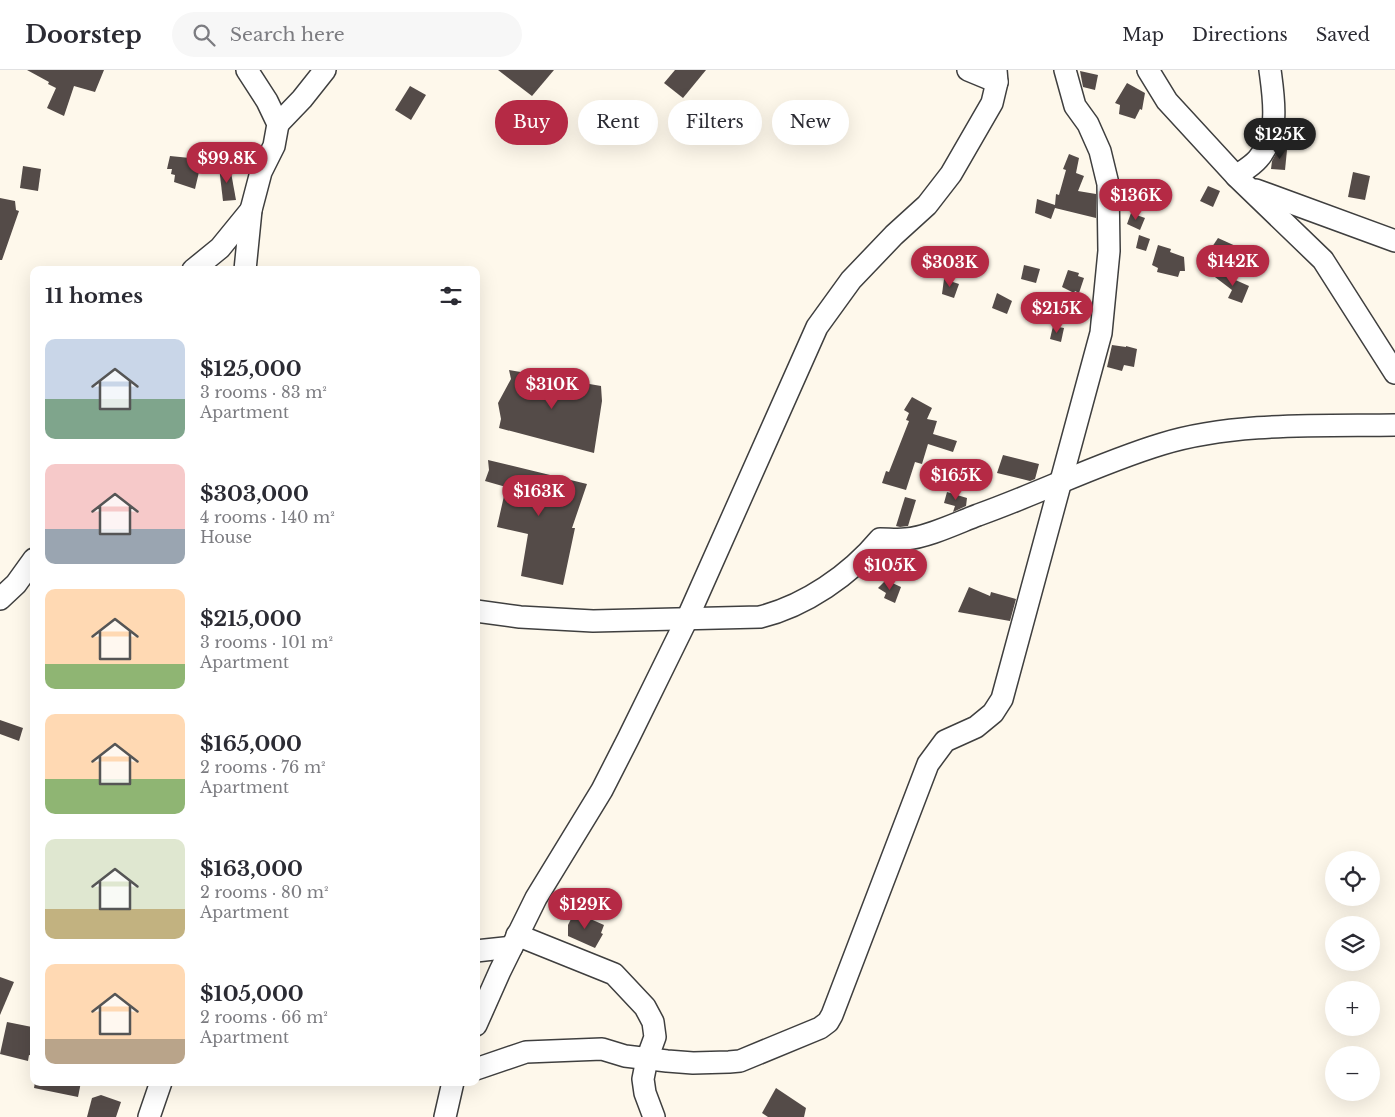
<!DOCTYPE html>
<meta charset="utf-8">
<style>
:root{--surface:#fff;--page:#f7f7f7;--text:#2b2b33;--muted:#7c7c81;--line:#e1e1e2;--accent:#b52a45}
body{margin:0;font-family:"Libre Baskerville",serif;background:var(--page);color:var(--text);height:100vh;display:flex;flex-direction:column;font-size:19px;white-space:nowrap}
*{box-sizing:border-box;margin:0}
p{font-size:16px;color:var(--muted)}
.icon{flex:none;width:28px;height:28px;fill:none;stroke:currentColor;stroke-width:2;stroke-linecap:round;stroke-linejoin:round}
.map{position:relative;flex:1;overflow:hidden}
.drawer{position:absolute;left:30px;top:196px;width:450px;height:820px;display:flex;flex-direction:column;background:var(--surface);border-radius:10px;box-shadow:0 5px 20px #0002}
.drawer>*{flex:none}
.hud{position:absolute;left:495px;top:30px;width:475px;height:45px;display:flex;gap:10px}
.buttons{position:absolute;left:1325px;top:781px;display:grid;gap:10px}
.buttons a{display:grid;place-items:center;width:55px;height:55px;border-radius:50%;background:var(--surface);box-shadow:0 5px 20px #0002;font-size:25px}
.price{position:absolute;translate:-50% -42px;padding:0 11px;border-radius:18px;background:var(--accent);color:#fff;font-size:16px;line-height:32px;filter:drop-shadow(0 1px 2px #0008)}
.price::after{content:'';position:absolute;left:50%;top:30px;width:15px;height:11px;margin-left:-8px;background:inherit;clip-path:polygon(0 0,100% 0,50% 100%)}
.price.active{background:#222;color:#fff}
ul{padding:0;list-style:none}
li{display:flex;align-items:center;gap:15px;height:125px;padding:0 15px}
li span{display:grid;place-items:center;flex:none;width:140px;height:100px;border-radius:10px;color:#555}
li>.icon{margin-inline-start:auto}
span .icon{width:60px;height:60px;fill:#fffc;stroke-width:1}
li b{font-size:21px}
h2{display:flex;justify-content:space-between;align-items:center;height:60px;padding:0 15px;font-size:21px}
.tag{padding:0 18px;border-radius:22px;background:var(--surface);box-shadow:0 5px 20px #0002;font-size:18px;line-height:45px}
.tag.active{background:var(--accent);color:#fff}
header{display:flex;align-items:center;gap:30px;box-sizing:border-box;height:70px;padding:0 25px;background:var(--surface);border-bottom:1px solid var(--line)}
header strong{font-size:24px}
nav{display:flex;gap:28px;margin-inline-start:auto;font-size:18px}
.search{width:350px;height:45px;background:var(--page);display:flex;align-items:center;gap:12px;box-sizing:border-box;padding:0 18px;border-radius:28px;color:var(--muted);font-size:19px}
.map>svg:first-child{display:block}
.building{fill:#544b48}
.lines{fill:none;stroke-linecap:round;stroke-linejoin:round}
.minor-casing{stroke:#3f3f3f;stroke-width:24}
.minor{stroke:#fff;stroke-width:21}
</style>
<header>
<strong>Doorstep</strong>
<div class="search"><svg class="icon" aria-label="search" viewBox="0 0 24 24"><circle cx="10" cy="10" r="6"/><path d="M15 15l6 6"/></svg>Search here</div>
<nav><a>Map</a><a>Directions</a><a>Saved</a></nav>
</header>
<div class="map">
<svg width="1395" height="1047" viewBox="0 0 1395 1047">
<rect width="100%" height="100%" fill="#fef8eb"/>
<!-- building -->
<g class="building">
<polygon points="27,0 104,0 95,22 74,16 64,46 47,38 56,18 48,14 49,12"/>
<polygon points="498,0 554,0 532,26"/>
<polygon points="675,0 706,0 683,28 664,13"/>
<polygon points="1080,1 1098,5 1095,20 1083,17"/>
<polygon points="1127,13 1145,23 1142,40 1140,39 1135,49 1119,44 1120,35 1115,33"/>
<polygon points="410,16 426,25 411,50 395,40"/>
<polygon points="1278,80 1287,80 1285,100 1271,99 1272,91"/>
<polygon points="192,84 206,87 203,102 199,102 195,119 174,112 175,105 171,104 172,99 167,99 170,86 190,88"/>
<polygon points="1069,84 1079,88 1076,103 1084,106 1078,121 1096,124 1096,148 1055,138 1051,149 1035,143 1037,129 1055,135 1056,124 1059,125 1066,100 1063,99"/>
<polygon points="23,96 41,99 38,121 20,118"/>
<polygon points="219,97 230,97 236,130 223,131"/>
<polygon points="1353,102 1370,106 1365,130 1348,127"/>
<polygon points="1208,116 1220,121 1213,137 1200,131"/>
<polygon points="0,128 15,131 16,140 19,141 2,190 0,190"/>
<polygon points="1131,143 1145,148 1140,160 1127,154"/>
<polygon points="1139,165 1150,169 1146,181 1136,178"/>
<polygon points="1218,168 1240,178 1230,195 1208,183"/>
<polygon points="1158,175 1171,179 1170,182 1184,187 1185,201 1180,201 1178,207 1157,202 1158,198 1152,195"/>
<polygon points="1024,195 1040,199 1036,213 1021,209"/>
<polygon points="1068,200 1079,203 1078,206 1084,208 1079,223 1075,221 1074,223 1062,217"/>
<polygon points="1213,200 1249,216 1242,233 1228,228 1232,220 1211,204"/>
<polygon points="944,209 959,214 954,228 942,224"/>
<polygon points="997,223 1012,231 1007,244 992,238"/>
<polygon points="1053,256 1064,258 1061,272 1050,269"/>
<polygon points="1112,275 1126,277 1126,276 1137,279 1134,297 1124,295 1122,301 1107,297"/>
<polygon points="509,300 601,316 602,331 594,383 499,358 501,349 498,333 511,309"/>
<polygon points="912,327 932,338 927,349 937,351 933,364 957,371 953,382 928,374 922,394 915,392 906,420 882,413 886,401 889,402 909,351 906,350 909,343 904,340"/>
<polygon points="1003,385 1039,394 1035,409 1030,411 997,403"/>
<polygon points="488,390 587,414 572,458 575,458 563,515 521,506 528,464 497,457 506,417 485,411 489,400"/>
<polygon points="947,422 967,428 966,436 953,442 955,436 944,433"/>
<polygon points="905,427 916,430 908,456 900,457 896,456"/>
<polygon points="886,510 901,517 895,533 884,528 886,523 878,518"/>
<polygon points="969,517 990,526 991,522 1016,529 1010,551 958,542"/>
<polygon points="0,650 23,658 19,671 0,664"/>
<polygon points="577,843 604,855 601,863 603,864 595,878 568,866 568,855 572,847 575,848"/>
<polygon points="0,907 14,912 0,945"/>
<polygon points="7,952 32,957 34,986 29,985 28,991 0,984"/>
<polygon points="35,1012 81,1012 78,1027 34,1018"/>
<polygon points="776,1018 806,1038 804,1047 768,1047 762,1043"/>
<polygon points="101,1025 121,1032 116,1047 87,1047 92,1028"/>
</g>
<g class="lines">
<!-- minor casing -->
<g class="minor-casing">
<g id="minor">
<polyline points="968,0 997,12"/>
<polyline points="1148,0 1167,31 1236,106 1323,190 1395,303"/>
<polyline points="278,54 302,29 325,0"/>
<path d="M1236,106C1243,101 1252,96 1258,89C1280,64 1274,30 1270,0"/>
<polyline points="1256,120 1395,171"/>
<polyline points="193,200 220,178 251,140"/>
<polyline points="245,200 251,140 261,102 274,76 278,54 267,31 247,0"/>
<polyline points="0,529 16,514 34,489"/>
<path d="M476,541L520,547L593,551L760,547C805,536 850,505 880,469C889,469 898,470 906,469C928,467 957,453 978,445C1040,423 1099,393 1162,374C1233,352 1320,356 1395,355"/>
<polyline points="517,865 614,904 645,937 653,952 655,967 647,989 643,1009 645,1023 654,1047"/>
<polyline points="476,881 512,877"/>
<polyline points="476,955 500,901 536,828 602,720 628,669 687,549 817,257 851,210 894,165 927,135 951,104 992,33 997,12 996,0"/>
<polyline points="476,999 526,982 602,979 625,986 667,991 693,993 729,992 740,991 820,958 828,952 832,945 928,694 945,671 976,657 993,643 1002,629 1101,263 1109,181 1108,114 1100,81 1088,54 1075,36 1065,0"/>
<polyline points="149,1047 161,1012"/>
<polyline points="445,1047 453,1012"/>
</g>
</g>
<!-- minor -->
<use href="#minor" class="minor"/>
</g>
</svg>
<div class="buttons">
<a><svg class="icon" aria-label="locate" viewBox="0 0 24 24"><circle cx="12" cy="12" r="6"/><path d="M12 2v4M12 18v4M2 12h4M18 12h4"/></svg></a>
<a><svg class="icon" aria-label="layers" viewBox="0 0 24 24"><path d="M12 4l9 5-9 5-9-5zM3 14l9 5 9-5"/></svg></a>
<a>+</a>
<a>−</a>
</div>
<b class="price active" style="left:1280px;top:90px">$125K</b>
<b class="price" style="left:227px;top:114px">$99.8K</b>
<b class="price" style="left:1136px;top:151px">$136K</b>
<b class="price" style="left:1233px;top:217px">$142K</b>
<b class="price" style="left:950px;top:218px">$303K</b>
<b class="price" style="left:1057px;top:264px">$215K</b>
<b class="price" style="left:552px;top:340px">$310K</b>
<b class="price" style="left:956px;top:431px">$165K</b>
<b class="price" style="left:539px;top:447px">$163K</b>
<b class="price" style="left:890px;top:521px">$105K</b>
<b class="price" style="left:585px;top:860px">$129K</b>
<div class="hud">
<a class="tag active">Buy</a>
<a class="tag">Rent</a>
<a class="tag">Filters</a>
<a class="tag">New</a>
</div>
<section class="drawer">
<h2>11 homes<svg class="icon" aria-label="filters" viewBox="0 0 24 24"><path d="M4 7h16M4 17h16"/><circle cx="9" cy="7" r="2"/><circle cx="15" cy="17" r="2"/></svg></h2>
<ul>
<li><span style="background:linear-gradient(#c9d6e8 60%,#7fa58c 0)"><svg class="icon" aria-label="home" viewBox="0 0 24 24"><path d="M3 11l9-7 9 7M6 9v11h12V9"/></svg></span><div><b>$125,000</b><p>3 rooms · 83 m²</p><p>Apartment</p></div></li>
<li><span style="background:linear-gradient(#f6c9c9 65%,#9aa5b1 0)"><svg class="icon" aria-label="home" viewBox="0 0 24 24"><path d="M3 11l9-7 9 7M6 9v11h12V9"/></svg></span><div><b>$303,000</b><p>4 rooms · 140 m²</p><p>House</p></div></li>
<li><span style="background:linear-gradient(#ffd9b3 75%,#8fb573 0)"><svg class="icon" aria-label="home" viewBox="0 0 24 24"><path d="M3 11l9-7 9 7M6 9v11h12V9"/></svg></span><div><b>$215,000</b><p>3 rooms · 101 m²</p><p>Apartment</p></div></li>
<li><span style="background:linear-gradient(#ffd9b3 65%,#8fb573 0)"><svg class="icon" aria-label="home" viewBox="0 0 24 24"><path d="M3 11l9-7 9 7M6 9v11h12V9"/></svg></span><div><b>$165,000</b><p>2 rooms · 76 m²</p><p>Apartment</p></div></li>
<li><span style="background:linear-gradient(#dfe7d0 70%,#c2b280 0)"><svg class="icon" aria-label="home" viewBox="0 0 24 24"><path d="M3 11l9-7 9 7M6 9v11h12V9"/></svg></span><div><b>$163,000</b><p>2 rooms · 80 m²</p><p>Apartment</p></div></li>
<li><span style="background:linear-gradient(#ffd9b3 75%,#b9a48a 0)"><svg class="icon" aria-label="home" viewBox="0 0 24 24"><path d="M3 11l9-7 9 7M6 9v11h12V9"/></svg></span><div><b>$105,000</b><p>2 rooms · 66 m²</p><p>Apartment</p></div></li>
</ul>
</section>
</div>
